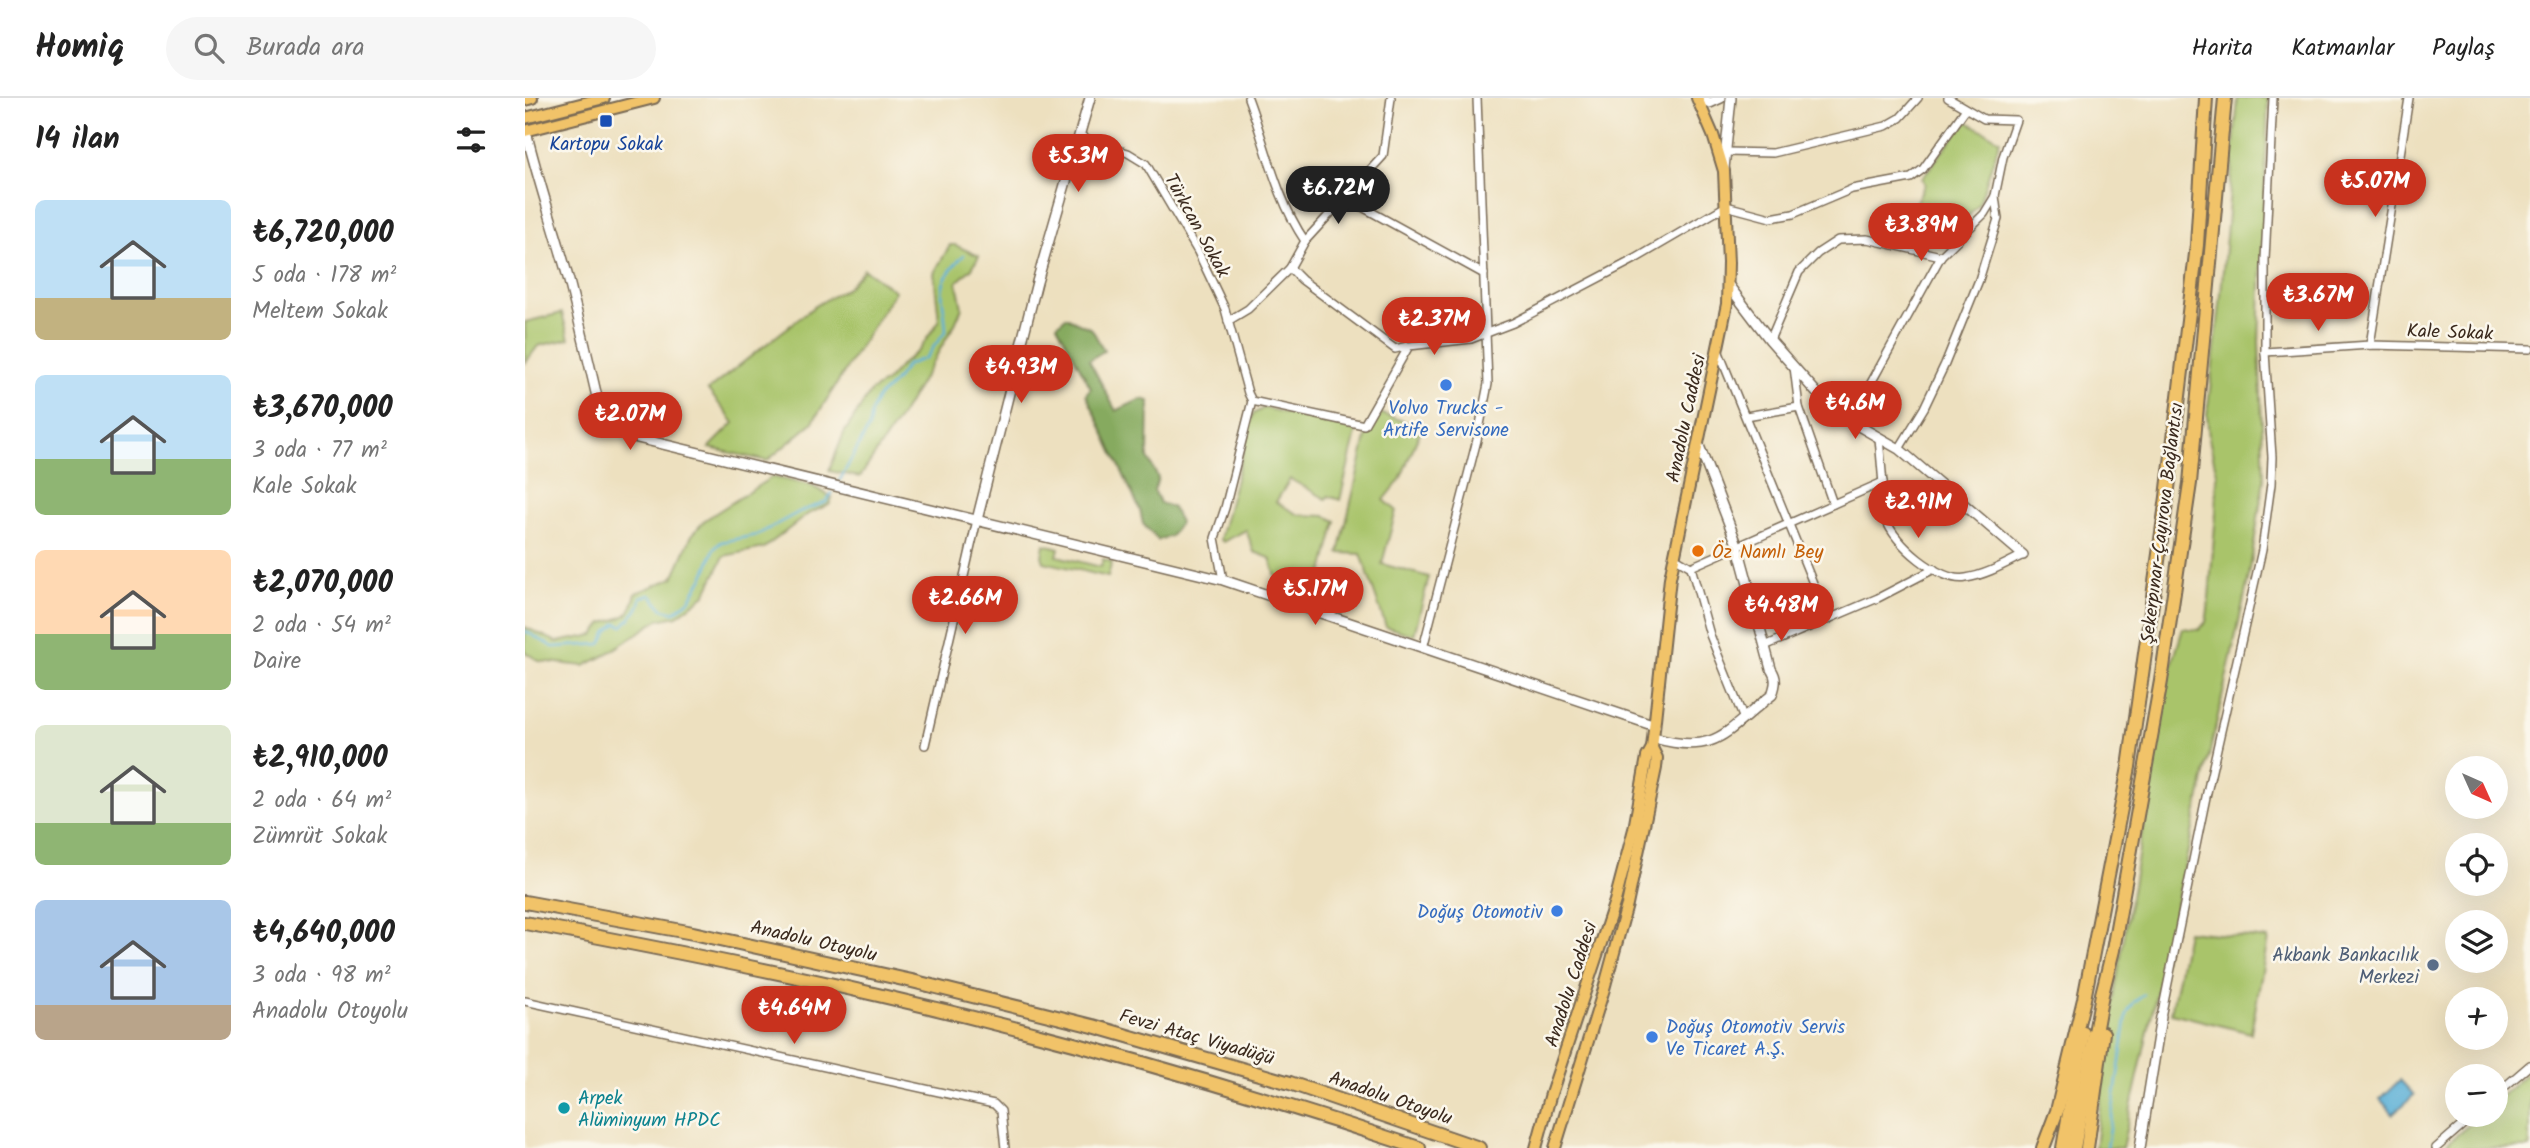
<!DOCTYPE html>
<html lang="tr">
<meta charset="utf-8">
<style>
:root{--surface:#fff;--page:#f6f6f6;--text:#222;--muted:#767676;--line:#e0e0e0;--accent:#c8321e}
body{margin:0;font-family:Kalam,sans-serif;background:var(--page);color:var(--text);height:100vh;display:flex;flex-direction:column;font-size:26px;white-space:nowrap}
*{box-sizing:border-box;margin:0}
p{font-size:23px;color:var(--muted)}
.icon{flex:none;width:38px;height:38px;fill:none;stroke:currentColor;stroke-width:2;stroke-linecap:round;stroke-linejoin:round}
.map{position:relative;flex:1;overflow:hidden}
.panel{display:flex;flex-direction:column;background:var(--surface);width:525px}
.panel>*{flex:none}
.needle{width:46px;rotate:135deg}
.tools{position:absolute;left:1920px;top:658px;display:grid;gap:14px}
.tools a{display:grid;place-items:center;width:63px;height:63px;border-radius:50%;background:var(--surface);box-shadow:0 7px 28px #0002;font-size:35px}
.price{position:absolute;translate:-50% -60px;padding:0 16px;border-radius:24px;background:var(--accent);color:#fff;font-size:23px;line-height:46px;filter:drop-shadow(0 2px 4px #0008)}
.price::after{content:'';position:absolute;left:50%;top:42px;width:21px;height:16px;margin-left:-10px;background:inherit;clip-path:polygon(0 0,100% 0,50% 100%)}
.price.current{background:#222;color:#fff}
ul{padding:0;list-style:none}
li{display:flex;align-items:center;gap:21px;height:175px;padding:0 35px}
li span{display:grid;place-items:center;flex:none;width:196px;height:140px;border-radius:10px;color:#555}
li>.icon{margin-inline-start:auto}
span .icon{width:84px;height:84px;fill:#fffc;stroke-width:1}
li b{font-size:30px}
h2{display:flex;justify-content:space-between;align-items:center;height:84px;padding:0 35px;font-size:30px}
header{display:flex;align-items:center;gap:42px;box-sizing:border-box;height:98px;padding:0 35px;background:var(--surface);border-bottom:2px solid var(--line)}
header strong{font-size:33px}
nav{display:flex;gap:38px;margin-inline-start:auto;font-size:24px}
.search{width:490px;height:63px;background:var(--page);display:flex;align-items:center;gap:18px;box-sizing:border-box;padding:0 24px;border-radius:38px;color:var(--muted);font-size:26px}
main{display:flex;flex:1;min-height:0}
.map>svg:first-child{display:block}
.green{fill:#a9c46a;stroke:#727744;stroke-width:2}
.forest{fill:#86aa5e;stroke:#606a3e;stroke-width:2}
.water{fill:#5bb0d7;stroke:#4b6d7a;stroke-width:2}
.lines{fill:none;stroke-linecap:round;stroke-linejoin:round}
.stream{stroke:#5bb0d7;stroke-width:2.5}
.minor-casing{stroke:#796a56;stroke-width:10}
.tertiary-casing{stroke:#796a56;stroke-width:12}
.primary-casing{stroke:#796a56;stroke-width:14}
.motorway-casing{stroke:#796a56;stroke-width:16}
.minor{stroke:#fff;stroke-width:7}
.tertiary{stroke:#fff;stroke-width:9}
.primary{stroke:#f1c369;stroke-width:10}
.motorway{stroke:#f1c369;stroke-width:12}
.transit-dot{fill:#1a4fb4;stroke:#fbf7ec;stroke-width:2.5}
.shop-dot{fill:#3f7fe0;stroke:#fbf7ec;stroke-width:2.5}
.food-dot{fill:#e8710a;stroke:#fbf7ec;stroke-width:2.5}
.service-dot{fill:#5c6f8a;stroke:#fbf7ec;stroke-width:2.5}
.culture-dot{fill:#0f9aa8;stroke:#fbf7ec;stroke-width:2.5}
.labels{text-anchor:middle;stroke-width:5;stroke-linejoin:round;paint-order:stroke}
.transit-label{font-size:19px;fill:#164399;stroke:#fbf7ec}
.street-label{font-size:19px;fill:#3b2a1e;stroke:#fbf7ec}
.shop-label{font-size:19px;fill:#366cbe;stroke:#fbf7ec}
.food-label{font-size:19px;fill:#c56008;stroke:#fbf7ec;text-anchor:start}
.service-label{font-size:19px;fill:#4e5e75;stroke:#fbf7ec;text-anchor:end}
.culture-label{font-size:19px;fill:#0d838f;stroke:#fbf7ec;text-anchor:start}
</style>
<header>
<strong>Homiq</strong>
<div class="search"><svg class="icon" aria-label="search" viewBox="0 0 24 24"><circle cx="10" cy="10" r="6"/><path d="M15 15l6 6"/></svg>Burada ara</div>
<nav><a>Harita</a><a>Katmanlar</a><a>Paylaş</a></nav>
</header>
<main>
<section class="panel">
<h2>14 ilan<svg class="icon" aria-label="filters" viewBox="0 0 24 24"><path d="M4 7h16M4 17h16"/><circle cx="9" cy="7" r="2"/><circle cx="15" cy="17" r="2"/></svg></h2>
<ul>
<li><span style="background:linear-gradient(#bfe0f5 70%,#c2b280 0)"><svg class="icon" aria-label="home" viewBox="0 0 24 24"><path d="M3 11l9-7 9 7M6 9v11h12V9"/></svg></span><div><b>₺6,720,000</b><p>5 oda · 178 m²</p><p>Meltem Sokak</p></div></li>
<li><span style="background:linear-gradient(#bfe0f5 60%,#8fb573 0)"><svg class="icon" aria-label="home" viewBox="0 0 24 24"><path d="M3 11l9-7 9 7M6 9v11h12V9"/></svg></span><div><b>₺3,670,000</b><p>3 oda · 77 m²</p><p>Kale Sokak</p></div></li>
<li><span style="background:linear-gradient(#ffd9b3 60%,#8fb573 0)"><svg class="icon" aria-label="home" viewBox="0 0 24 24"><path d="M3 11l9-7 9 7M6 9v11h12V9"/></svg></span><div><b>₺2,070,000</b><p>2 oda · 54 m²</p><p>Daire</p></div></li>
<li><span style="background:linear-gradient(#dfe7d0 70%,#8fb573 0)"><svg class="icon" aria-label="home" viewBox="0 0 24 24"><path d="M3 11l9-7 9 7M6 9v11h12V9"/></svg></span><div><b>₺2,910,000</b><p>2 oda · 64 m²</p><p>Zümrüt Sokak</p></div></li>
<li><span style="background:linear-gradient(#a9c7e8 75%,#b9a48a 0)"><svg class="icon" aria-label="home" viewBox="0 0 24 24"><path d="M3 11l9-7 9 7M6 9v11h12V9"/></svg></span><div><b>₺4,640,000</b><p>3 oda · 98 m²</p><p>Anadolu Otoyolu</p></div></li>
</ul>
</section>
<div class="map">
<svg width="2005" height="1050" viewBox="0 0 2005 1050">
<rect width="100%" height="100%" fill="#fbf7ec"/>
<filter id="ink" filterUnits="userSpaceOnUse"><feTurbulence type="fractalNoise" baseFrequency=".0143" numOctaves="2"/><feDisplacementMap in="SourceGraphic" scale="14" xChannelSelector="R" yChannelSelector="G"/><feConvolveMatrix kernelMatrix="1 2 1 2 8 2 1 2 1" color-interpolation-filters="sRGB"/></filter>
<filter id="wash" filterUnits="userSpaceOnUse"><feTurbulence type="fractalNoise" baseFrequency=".00686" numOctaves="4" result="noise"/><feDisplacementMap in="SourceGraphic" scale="28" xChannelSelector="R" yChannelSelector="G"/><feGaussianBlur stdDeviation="1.57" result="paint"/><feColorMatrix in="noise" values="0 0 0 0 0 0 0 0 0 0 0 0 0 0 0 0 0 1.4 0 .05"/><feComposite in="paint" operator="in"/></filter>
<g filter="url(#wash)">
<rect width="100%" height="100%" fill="#ede0bf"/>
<!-- green -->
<g class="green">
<polygon points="1713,0 1743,0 1734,244 1739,381 1724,478 1597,1050 1570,1050 1584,929 1643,580 1658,530 1674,532 1681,524 1683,512 1691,414 1692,376 1684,341 1682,317 1695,207"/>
<polygon points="1441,23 1475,42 1454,106 1421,143 1380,140 1374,137 1400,86 1397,80"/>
<polygon points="425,147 430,147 454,158 447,170 432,184 437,210 430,226 377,316 335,379 304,373 319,335 346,293 361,284 379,264 394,252 414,223 409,175"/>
<polygon points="339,171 370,193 287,325 242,363 184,350 209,325 183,292 290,208 322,190"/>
<polygon points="37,215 44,241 13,248 0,265 0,224"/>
<polygon points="739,310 827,330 831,335 815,402 803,398 801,401 765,381 751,404 774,417 801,418 811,423 791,502 784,504 751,494 752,482 745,460 729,454 721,432 698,444 695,441 728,316"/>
<polygon points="851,314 897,329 875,382 859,402 871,412 857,466 904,479 889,537 861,529 836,456 814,455 844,327"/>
<path d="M247,379L285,387L307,399L305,406L283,416L239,450L199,458L180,497L152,518L133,522L79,558L59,568L14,563L0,554V529L32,544L69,537L78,525C101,519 105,519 111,495L148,480L167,437L180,422Z"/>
<polygon points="519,446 534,450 532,458 576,469 578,461 587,464 583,479 519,464 517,458"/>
<polygon points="1662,833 1743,841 1726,935 1646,915"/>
<polygon points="2005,972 2005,1050 1917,1050 1955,1017 1970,1017 1971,1003"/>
</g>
<!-- forest -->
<polygon class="forest" points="541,219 567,231 579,253 564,262 591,313 616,301 624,303 623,360 633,380 629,393 635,405 647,409 655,424 646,438 633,442 618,426 615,412 561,296 566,290 532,227"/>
<!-- water -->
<polygon class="water" points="1875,982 1889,997 1868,1016 1855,1001"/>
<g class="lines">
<!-- stream -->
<g class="stream">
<path d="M315,382L344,329L346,314L353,299L368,286L382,267L400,260L421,233C419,192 407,190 439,157"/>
<path d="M0,533L28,549L76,546L82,534L92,525L98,528C106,518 116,512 116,499L126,497L138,511L150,514L165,501L180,476L189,451L196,444L232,437L274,414L301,404L307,395"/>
<polyline points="1582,1050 1602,916 1609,904 1619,897"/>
</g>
</g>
</g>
<g filter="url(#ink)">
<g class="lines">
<!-- minor casing -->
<g class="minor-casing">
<g id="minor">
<path d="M723,0C741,48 751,100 780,143"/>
<polyline points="554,36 564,43 603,55 621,66 673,154 700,211 723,295 727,303 839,327 884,248 946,241 988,225 1110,161 1201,108 1246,120 1268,116 1327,91 1386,80 1398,71 1440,12"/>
<polyline points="1201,54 1248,55 1361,28 1375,20 1393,0"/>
<polyline points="821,100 959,176"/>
<polyline points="765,170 777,182 870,251 883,248"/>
<polyline points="703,223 723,211 765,170 780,143 858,58 866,0"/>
<polyline points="1245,242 1274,174 1293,155 1313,142 1342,141 1416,158"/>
<polyline points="1845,247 1884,0"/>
<polyline points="1193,252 1303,522"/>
<polyline points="1740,254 1845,247 2005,251"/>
<polyline points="1269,269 1274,309 1308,406"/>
<polyline points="1221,318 1274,309"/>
<polyline points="1325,323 1416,158 1459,116 1470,98 1478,59 1491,22 1459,21 1423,0"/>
<path d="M1354,340L1361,421C1368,445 1415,485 1441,480C1461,477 1480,466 1498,457"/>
<polyline points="1374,351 1399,310 1420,266 1454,182 1473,121 1470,98"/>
<polyline points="1149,459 1166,469 1358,384"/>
<polyline points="1166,469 1185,537 1218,619"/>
<polyline points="698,482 690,440 700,410 727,303"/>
<polyline points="1242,547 1353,500 1409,471"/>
<polyline points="898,550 952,342 963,286 952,0"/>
<polyline points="400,647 452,422"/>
<polyline points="0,903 469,1006 476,1013 480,1050"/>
<polyline points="1636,919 1681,699 1737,452 1746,386 1747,359 1740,254 1740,162 1748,0"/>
<polyline points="1970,997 2005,967"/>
<polyline points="1911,1050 1949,1017"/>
</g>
</g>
<!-- tertiary casing -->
<g class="tertiary-casing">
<g id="tertiary">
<polyline points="1176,0 1185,5 1196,0"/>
<path d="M1,33C13,83 30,132 44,183C56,230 67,277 78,325L100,337L698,482L1130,628"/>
<polyline points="1199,71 1206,0"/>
<polyline points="1204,188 1245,242 1291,294 1325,323 1374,351 1498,457"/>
<polyline points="452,422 512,184 565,0"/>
<path d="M1129,640C1193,658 1200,633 1247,597C1251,586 1252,580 1246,571L1213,449L1173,345"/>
<polyline points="1615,1050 1636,919"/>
</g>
</g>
<!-- primary casing -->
<g class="primary-casing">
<g id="primary">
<polyline points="0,2 7,0"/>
<polyline points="0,20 79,0"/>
<polyline points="0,33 129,0"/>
<polyline points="1011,1050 1025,999 1090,803 1109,731 1122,659 1127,650 1145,480 1202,206 1203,165 1199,73 1188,37 1172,0"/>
<polyline points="1030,1050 1079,891 1102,807 1131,670 1132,660 1127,650"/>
</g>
</g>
<!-- motorway casing -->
<g class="motorway-casing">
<g id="motorway">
<polyline points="0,804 168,835 387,883 568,928 765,985 954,1050"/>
<path d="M0,825C118,847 236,870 353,897C536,939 716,991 894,1050"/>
<polyline points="1518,1050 1532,1013 1559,901 1604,669 1642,399 1672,147 1681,0"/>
<polyline points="1538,1050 1558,935"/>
<polyline points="1549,1050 1577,896 1588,852 1636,583 1665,385 1700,0"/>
<polyline points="1562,1050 1578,935"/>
</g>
</g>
<!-- minor -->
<use href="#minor" class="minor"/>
<!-- tertiary -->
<use href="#tertiary" class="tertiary"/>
<!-- primary -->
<use href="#primary" class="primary"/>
<!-- motorway -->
<use href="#motorway" class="motorway"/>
</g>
</g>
<!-- markers -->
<rect class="transit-dot" x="74" y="16" width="14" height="14" rx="3.5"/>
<g class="shop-dot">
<circle cx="921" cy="287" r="7"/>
<circle cx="1032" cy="813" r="7"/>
<circle cx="1127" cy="939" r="7"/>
</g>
<circle class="food-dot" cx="1173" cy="453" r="7"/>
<circle class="service-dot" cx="1908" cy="867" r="7"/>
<circle class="culture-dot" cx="39" cy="1010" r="7"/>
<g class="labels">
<!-- transit labels -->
<g class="transit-label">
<text x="81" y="52">Kartopu Sokak</text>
</g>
<!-- street labels -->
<g class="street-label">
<text transform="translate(673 127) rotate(61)" y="7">Türkcan Sokak</text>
<text transform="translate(1925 233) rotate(2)" y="7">Kale Sokak</text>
<text transform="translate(1160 320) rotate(-78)" y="7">Anadolu Caddesi</text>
<text transform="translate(1636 425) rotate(-83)" y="7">Şekerpınar-Çayırova Bağlantısı</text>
<text transform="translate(289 842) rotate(13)" y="7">Anadolu Otoyolu</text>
<text transform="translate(1045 886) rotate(-72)" y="7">Anadolu Caddesi</text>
<text transform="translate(672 938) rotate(16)" y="7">Fevzi Ataç Viyadüğü</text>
<text transform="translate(866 999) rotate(19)" y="7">Anadolu Otoyolu</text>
</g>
<!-- shop labels -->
<g class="shop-label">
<text x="921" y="316">Volvo Trucks -<tspan x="921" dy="22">Artife Servisone</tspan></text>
<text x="1018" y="820" text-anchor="end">Doğuş Otomotiv</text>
<text x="1141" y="935" text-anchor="start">Doğuş Otomotiv Servis<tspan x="1141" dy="22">Ve Ticaret A.Ş.</tspan></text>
</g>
<!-- food labels -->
<g class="food-label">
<text x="1187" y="460">Öz Namlı Bey</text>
</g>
<!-- service labels -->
<g class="service-label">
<text x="1894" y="863">Akbank Bankacılık<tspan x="1894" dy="22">Merkezi</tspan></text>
</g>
<!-- culture labels -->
<g class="culture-label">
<text x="53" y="1006">Arpek<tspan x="53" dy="22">Alüminyum HPDC</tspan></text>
</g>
</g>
</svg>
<div class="tools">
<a><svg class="needle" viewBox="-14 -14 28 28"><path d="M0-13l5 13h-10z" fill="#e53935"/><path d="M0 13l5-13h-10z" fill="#767676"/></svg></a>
<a><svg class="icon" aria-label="locate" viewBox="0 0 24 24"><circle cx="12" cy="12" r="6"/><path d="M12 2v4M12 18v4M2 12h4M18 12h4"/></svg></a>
<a><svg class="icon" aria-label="layers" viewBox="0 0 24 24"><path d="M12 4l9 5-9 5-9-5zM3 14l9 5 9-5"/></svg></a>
<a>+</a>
<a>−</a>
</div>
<b class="price" style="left:553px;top:96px">₺5.3M</b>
<b class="price" style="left:1850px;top:121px">₺5.07M</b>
<b class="price current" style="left:813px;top:128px">₺6.72M</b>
<b class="price" style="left:1396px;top:165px">₺3.89M</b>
<b class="price" style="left:1793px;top:235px">₺3.67M</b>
<b class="price" style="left:909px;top:259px">₺2.37M</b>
<b class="price" style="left:496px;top:307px">₺4.93M</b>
<b class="price" style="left:1330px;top:343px">₺4.6M</b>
<b class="price" style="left:105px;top:354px">₺2.07M</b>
<b class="price" style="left:1393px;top:442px">₺2.91M</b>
<b class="price" style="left:790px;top:529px">₺5.17M</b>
<b class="price" style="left:440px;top:538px">₺2.66M</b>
<b class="price" style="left:1256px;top:545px">₺4.48M</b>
<b class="price" style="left:269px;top:948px">₺4.64M</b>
</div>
</main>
